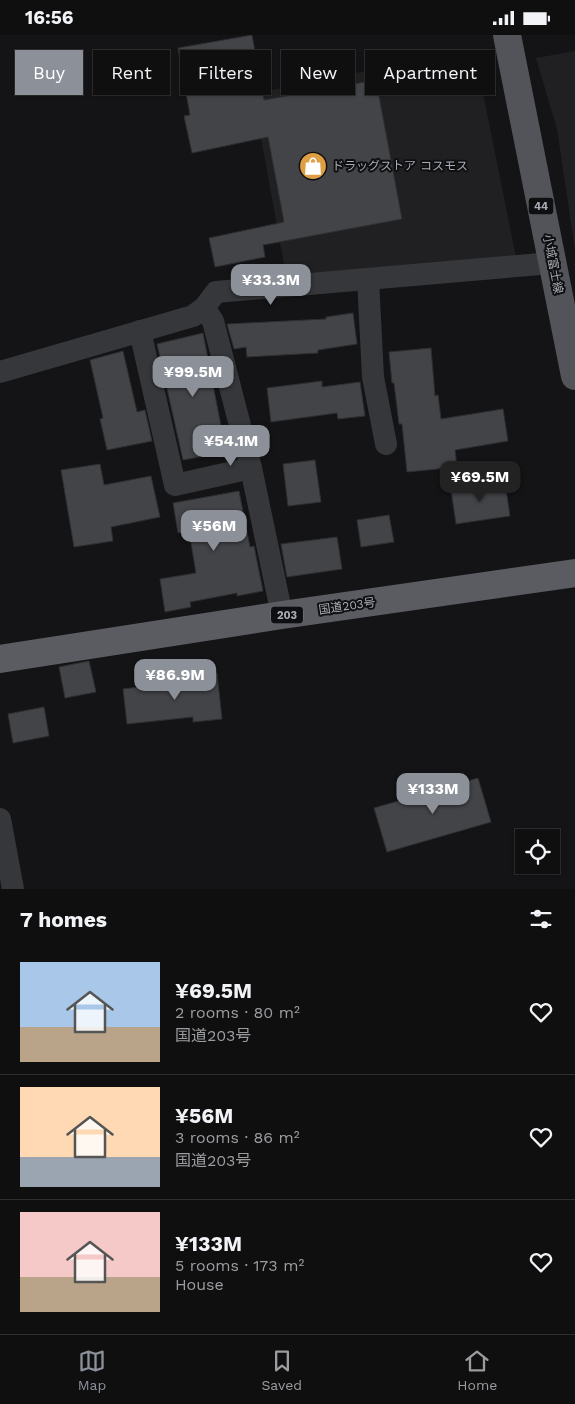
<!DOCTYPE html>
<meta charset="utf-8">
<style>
:root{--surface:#0f0f10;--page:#181819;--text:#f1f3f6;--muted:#9b9c9f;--line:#2f2f30;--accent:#8c9099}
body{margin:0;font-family:"Work Sans","Noto Sans JP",sans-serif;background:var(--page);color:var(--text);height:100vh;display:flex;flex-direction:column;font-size:19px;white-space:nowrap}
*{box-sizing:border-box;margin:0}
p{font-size:16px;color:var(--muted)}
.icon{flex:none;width:28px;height:28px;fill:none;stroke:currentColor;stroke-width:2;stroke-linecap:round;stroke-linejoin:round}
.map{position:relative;height:854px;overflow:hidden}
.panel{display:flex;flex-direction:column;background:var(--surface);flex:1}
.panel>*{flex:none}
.banner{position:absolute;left:15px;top:15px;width:545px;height:45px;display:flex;gap:10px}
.controls{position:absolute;left:515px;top:794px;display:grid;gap:10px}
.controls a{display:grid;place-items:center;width:45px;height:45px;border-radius:0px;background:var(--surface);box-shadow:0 1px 4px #0004,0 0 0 1px var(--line);font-size:25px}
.price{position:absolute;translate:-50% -42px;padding:0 11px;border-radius:10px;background:var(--accent);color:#fff;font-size:16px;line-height:32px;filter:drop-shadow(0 1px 2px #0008)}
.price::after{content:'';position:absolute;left:50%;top:30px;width:15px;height:11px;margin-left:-8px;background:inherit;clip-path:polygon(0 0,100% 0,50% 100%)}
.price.on{background:#222;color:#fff}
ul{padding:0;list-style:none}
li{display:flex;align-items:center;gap:15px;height:125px;padding:0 20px}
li+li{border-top:1px solid var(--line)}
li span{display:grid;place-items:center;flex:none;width:140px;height:100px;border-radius:0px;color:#555}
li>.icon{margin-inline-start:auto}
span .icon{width:60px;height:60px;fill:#fffc;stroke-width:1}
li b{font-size:21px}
h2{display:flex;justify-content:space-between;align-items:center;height:60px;padding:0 20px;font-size:21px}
.tag{padding:0 18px;border-radius:0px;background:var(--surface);box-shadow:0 1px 4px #0004,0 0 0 1px var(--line);font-size:18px;line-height:45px}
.tag.on{background:var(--accent);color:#fff}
.status{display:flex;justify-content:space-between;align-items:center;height:35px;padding:0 25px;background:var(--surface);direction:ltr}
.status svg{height:14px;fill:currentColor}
.dock{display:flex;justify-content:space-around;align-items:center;height:70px;border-top:1px solid var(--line);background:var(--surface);font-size:14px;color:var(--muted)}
.dock a{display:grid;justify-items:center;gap:2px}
.dock .on{color:var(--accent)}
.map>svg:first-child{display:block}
.built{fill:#202022}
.building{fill:#434448;stroke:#2e2f31}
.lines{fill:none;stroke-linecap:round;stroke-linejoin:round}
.minor{stroke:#36373a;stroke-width:22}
.primary{stroke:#525459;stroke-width:28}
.trunk{stroke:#5a5c62;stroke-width:28}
.labels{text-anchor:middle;stroke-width:4;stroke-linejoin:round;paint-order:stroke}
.shield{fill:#0f0f11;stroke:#797d83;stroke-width:1}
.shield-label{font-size:11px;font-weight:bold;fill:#a7acb4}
.poi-label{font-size:12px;fill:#a7acb4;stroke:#0f0f11;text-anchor:start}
.street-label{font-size:12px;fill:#a7acb4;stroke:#0f0f11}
</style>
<div class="status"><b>16:56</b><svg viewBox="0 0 49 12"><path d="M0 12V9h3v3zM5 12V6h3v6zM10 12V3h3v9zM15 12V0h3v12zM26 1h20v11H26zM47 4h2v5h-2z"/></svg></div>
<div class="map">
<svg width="575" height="854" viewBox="0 0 575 854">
<rect width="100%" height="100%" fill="#141416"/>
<!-- built -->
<g class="built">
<polygon points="474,14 516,222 286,240 253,59"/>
<polygon points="575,16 575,215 557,94 536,23"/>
</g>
<!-- building -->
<g class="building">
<polygon points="252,0 264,65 376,45 402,184 263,210 265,222 215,232 209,203 284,187 268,102 192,118 184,81 190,80 178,13"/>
<polygon points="353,278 357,309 318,315 318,318 247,322 246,312 234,314 227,289 326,284 326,282"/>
<polygon points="203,298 221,391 226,390 232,416 183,425 157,309"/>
<polygon points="431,313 435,361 438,360 441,384 503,374 508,406 455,415 457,432 407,437 402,389 399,389 394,348 392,348 389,317"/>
<polygon points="123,316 137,377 145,375 152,406 107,415 100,384 103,383 90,325"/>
<polygon points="322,346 322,352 360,347 365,381 338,384 337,378 271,387 267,353"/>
<polygon points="315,425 321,467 288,471 283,429"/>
<polygon points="100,429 104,450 151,441 160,482 111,492 113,506 74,512 61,435"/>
<polygon points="505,447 510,481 456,489 451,455"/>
<polygon points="239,456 250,512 254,511 263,556 237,561 237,558 190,567 191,572 165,577 160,544 196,538 189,496 178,498 173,468"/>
<polygon points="389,480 394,507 361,512 357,485"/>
<polygon points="337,502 342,534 287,542 281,509"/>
<polygon points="89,626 96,657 65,663 59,632"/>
<polygon points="217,638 222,684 193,687 193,682 127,689 123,654 189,646 188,641"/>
<polygon points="44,672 49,701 13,708 8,679"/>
<polygon points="478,743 491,787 387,817 374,773"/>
</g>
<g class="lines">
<!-- minor -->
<g class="minor">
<polyline points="368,244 373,342 386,409"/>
<polyline points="204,273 213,286 251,433 282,580"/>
<polyline points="140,296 175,450 251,433"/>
<polyline points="0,337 193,281 204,273 216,257 552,228"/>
<polyline points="0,784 13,854"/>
</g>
<!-- primary -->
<polyline class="primary" points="507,0 575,341"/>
<!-- trunk -->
<polyline class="trunk" points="0,624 282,580 575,538"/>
</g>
<!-- icons -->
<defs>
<g id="shop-disc" transform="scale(1.4375)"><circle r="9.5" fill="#de9e43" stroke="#0f0f11"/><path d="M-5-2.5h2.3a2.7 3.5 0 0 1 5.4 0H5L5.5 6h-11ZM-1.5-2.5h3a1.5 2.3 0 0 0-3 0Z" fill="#fff"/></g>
</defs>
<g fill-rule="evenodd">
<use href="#shop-disc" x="313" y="131"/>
</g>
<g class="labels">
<!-- shield labels -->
<g class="shield">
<rect x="528.5" y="162.5" width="25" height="17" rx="4"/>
<rect x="271" y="571.5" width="32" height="17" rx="4"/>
</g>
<g class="shield-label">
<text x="541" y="175">44</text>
<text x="287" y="584">203</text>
</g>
<!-- poi labels -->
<g class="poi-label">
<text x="332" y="135">ドラッグストア コスモス</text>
</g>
<!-- street labels -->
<g class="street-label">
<text transform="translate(553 229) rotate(79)" y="4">小城富士線</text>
<text transform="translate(347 571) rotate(-8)" y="4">国道203号</text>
</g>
</g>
</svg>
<div class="controls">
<a><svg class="icon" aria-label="locate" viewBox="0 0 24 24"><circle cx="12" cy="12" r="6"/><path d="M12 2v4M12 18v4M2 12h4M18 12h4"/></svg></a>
</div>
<b class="price" style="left:271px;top:271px">¥33.3M</b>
<b class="price" style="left:193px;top:363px">¥99.5M</b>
<b class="price" style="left:231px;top:432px">¥54.1M</b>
<b class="price on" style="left:480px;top:468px">¥69.5M</b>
<b class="price" style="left:214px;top:517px">¥56M</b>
<b class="price" style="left:175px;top:666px">¥86.9M</b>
<b class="price" style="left:433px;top:780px">¥133M</b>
<div class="banner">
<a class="tag on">Buy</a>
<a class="tag">Rent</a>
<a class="tag">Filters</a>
<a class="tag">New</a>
<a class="tag">Apartment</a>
</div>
</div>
<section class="panel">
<h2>7 homes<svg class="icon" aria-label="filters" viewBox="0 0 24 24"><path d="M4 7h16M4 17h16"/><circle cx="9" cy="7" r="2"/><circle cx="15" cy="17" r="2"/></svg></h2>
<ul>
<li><span style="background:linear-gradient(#a9c7e8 65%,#b9a48a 0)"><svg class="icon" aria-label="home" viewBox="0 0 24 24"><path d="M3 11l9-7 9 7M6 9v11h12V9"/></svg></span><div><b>¥69.5M</b><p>2 rooms · 80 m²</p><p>国道203号</p></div><svg class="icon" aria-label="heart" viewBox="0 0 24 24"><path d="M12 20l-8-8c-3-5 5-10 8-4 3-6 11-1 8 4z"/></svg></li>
<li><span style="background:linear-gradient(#ffd9b3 70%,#9aa5b1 0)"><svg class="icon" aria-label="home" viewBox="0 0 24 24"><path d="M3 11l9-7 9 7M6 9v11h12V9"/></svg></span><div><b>¥56M</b><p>3 rooms · 86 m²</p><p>国道203号</p></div><svg class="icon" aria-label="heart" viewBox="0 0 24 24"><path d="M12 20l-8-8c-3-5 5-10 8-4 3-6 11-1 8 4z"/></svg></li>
<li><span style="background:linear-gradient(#f6c9c9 65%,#b9a48a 0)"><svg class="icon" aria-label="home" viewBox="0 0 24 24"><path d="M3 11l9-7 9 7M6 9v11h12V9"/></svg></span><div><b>¥133M</b><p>5 rooms · 173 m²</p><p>House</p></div><svg class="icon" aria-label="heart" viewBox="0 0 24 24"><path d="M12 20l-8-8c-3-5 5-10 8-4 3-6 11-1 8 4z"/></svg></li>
</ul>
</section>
<nav class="dock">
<a class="on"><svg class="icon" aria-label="map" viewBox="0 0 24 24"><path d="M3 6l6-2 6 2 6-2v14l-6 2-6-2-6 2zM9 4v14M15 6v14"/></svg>Map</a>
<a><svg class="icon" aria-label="saved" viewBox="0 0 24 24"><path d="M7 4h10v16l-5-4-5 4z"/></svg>Saved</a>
<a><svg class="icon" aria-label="home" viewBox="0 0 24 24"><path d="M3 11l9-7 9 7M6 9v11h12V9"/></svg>Home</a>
</nav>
